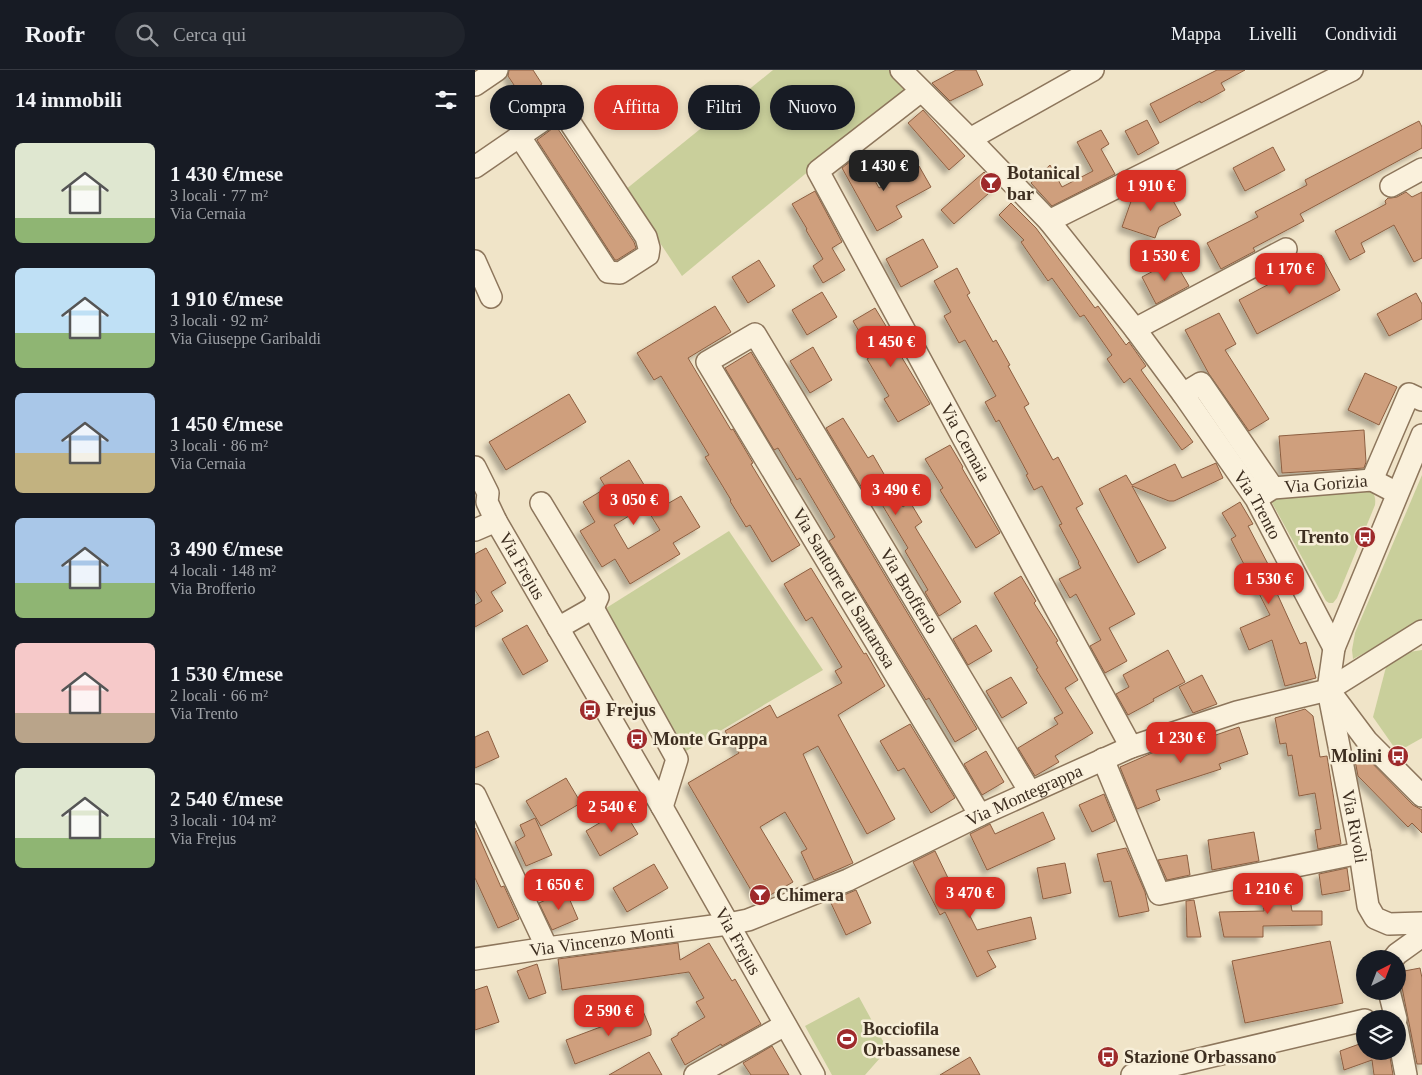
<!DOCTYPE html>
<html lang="it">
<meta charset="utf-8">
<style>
:root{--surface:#171b24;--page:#20242c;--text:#f1f3f6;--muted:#9ea1a6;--line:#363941;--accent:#d93025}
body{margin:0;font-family:Georgia,serif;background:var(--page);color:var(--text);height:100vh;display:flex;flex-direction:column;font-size:19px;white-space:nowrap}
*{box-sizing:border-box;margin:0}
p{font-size:16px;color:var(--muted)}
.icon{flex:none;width:28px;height:28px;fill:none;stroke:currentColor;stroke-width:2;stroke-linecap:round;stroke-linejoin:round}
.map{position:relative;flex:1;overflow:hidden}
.panel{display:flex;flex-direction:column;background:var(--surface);width:475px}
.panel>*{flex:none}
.banner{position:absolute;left:15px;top:15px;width:475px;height:45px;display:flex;gap:10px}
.needle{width:32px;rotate:42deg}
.tools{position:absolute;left:881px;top:880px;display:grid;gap:10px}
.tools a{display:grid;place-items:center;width:50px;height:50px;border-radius:50%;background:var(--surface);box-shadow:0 2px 8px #0003;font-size:25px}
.price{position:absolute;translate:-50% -42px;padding:0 11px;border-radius:10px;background:var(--accent);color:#fff;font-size:16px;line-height:32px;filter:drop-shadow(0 1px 2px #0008)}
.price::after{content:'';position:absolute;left:50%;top:30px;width:15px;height:11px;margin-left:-8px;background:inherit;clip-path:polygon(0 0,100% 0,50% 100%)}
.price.current{background:#222;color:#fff}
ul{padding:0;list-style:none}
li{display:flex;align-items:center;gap:15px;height:125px;padding:0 15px}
li span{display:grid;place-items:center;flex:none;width:140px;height:100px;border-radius:8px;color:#555}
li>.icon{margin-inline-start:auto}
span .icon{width:60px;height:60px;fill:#fffc;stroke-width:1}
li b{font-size:21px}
h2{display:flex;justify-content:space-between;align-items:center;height:60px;padding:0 15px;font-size:21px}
.chip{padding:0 18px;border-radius:22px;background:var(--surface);box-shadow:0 2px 8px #0003;font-size:18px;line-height:45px}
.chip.current{background:var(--accent);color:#fff}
header{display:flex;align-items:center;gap:30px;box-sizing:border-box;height:70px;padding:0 25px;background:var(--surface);border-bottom:1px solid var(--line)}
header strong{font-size:24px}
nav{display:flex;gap:28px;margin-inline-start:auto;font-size:18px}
.search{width:350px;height:45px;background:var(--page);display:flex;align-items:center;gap:12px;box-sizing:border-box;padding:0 18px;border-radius:28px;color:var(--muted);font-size:19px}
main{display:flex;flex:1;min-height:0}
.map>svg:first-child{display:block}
.green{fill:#c9cf9b}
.building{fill:#cf9f7d;stroke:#8d5f41;filter:url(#shadow)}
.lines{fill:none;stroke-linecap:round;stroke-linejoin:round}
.minor-casing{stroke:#8d765c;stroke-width:24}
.minor{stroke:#faf1dc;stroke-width:21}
.labels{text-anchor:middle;stroke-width:5;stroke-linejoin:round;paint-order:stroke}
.poi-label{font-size:18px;font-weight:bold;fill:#3d2e20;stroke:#f7eed8;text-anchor:start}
.street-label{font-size:18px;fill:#3d2e20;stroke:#f7eed8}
</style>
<header>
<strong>Roofr</strong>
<div class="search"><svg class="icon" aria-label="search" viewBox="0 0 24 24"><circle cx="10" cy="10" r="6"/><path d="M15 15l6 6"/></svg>Cerca qui</div>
<nav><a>Mappa</a><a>Livelli</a><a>Condividi</a></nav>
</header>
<main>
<section class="panel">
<h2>14 immobili<svg class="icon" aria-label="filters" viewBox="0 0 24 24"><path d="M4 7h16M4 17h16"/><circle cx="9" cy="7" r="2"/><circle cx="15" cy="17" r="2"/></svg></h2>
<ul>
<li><span style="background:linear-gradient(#dfe7d0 75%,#8fb573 0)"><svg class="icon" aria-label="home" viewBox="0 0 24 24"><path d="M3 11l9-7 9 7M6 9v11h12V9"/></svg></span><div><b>1 430 €/mese</b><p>3 locali · 77 m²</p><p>Via Cernaia</p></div></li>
<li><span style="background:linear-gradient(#bfe0f5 65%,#8fb573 0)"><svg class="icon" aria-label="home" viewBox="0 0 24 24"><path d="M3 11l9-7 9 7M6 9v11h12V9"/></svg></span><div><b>1 910 €/mese</b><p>3 locali · 92 m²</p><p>Via Giuseppe Garibaldi</p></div></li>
<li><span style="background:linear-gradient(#a9c7e8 60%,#c2b280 0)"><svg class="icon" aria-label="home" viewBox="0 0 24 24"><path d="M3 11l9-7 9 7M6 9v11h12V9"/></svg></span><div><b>1 450 €/mese</b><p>3 locali · 86 m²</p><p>Via Cernaia</p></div></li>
<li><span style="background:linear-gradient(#a9c7e8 65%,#8fb573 0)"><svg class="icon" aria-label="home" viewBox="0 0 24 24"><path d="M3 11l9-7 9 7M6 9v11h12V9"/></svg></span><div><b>3 490 €/mese</b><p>4 locali · 148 m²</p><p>Via Brofferio</p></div></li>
<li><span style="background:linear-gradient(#f6c9c9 70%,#b9a48a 0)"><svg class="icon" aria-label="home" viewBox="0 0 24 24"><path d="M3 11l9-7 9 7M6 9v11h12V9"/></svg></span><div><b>1 530 €/mese</b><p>2 locali · 66 m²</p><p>Via Trento</p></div></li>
<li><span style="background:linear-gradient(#dfe7d0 70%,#8fb573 0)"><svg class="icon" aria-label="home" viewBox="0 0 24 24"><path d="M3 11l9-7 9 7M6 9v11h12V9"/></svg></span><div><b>2 540 €/mese</b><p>3 locali · 104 m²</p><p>Via Frejus</p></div></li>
</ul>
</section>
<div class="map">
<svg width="947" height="1005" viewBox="0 0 947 1005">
<defs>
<filter id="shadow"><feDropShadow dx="-4.5" dy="4.5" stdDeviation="2.5" flood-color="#0004"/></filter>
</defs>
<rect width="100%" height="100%" fill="#f0e4c8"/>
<!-- green -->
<g class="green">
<polygon points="298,0 417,0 434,18 207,206 150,120"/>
<polygon points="947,405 947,550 924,565 878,589 877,580 880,563"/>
<path d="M892,418C899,423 901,426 900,435L862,528L858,533H854L851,531L796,431L797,428Z"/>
<polygon points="254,461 348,600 206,684 128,540"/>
<polygon points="947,580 947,668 931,677 919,677 898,647 911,597 934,582"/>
<polygon points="384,927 414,982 405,988 390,1005 357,1005 330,956"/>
</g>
<!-- building -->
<g class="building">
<polygon points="34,0 58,0 67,14 47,27 33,6"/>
<polygon points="481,0 501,0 508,15 475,31 457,13"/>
<polygon points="742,0 770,0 746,13 750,20 726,33 725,31 685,53 675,34"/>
<polygon points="448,40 490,86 474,100 433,53"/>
<polygon points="672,50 684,73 663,85 650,61"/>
<polygon points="944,51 947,57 947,78 825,144 829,151 778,178 780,181 746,199 732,173 783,147 780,142 832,115 830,110"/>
<polygon points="81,56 159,172 161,178 142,190 140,190 62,70"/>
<polygon points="626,60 634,74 626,79 640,104 577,136 556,113 575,95 587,117 618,101 602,72"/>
<polygon points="798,77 810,100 770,121 758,98"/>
<polygon points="385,84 404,118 444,96 456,117 421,136 427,147 402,161 367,98"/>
<polygon points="509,102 522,116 479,154 466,140"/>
<polygon points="690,116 706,145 684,157 680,168 647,157 659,123 669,127"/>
<polygon points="340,121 367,172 357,178 370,200 348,213 338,196 348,189 331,160 332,159 317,134"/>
<polygon points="931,122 937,127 947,122 947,188 939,192 919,155 886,173 890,182 875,190 860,161 911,134 910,131 913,128 916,128 922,127"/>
<polygon points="536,133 561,158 620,238 623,236 651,275 654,272 671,296 666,300 718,372 707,380 655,308 649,313 632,289 637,285 609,245 605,247 577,208 573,211 546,172 549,170 524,145"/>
<polygon points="448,169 463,197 426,217 411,189"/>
<polygon points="846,185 865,220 782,264 764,230 815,203 814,202"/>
<polygon points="284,190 300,216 273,233 257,207"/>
<polygon points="699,190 714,216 681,234 667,207"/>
<polygon points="482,198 495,223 492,225 518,272 521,270 535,295 533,296 554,334 549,337 578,390 583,387 608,434 601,438 660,544 634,558 652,591 630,603 615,576 626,570 601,524 595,528 584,509 606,498 603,493 604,492 584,455 587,454 567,416 559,420 551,405 553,404 524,350 521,352 510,332 521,326 490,270 484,273 469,246 476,242 459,211"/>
<polygon points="347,222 362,247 332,265 317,240"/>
<polygon points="941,223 947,234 947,249 914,266 902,244"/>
<polygon points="240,236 256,262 213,288 256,360 258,359 278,393 276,394 325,475 297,492 275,455 271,457 255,431 256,430 230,387 234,385 186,306 179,310 162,283"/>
<polygon points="400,238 414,261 412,263 455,334 423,352 409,329 414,326 392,289 398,285 378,251"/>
<polygon points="744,243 761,274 750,280 794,349 774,361 734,304 710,260"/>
<polygon points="338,277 357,310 335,323 315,291"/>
<polygon points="276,282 502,659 480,672 454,628 451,630 354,471 360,467 325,408 322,410 303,378 299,380 250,298"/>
<polygon points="890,303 922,317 904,355 873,340"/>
<polygon points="94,324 111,352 31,400 14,372"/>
<polygon points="368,348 393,388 398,385 428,437 435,432 447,452 440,457 486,532 464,546 450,522 453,520 430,481 433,478 403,428 396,433 351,358"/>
<polygon points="889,360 891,392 889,398 807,403 804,366"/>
<polygon points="475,375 488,397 487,398 525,463 501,478 465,420 468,418 450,389"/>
<polygon points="154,390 171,418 146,433 154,446 139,455 153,479 185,460 175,444 206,426 225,457 198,473 205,484 155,514 140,489 127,497 105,461 120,452 108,432 131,418 125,408"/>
<polygon points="741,393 748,408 699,431 694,431 657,416 691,478 663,493 624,419 651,405 657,415 700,394 707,408"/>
<polygon points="765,432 778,454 773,456 805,517 800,519 825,574 831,572 841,608 810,616 797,570 774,580 765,558 795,545 756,469 761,466 747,443"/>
<polygon points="11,478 31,513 16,522 28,541 0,557 0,535 7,531 0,520 0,484"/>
<polygon points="336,498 389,584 391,583 410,616 363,645 420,749 392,764 343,676 328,684 378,793 339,810 326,782 332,779 310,742 285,757 318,812 283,832 213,713 264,683 250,661 295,635 302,648 367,613 360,601 367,597 337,547 331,551 309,514"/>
<polygon points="546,506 561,531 559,533 583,571 581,572 603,610 590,618 618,663 580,686 584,692 560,706 543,678 583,654 579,648 588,643 561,599 563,598 519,523"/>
<polygon points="52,555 73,591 48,605 27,569"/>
<polygon points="501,555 517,581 493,595 478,569"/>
<polygon points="693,580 710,612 678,629 679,631 653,645 641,624 654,617 648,605"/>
<polygon points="727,605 742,634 718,643 704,617"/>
<polygon points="536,607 552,633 527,648 511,621"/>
<polygon points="830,639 838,646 845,687 852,686 866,774 843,779 840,760 846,759 840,723 824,726 817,685 813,686 811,673 805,674 800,648"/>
<polygon points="435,654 480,728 456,743 429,698 423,701 405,671"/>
<polygon points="764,657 773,684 744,694 746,699 681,720 685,730 662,739 645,697 677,683 734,664 735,667"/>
<polygon points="13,661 24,687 0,698 0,667"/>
<polygon points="511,681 529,712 507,725 489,694"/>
<polygon points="887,683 938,735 947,740 947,763 937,753 933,757 883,706 880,690"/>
<polygon points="91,708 106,733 66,756 51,731"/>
<polygon points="629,724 640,751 617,762 604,735"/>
<polygon points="148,739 163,764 125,786 111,761"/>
<polygon points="568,742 580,769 512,800 495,764 515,754 520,764"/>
<polygon points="60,748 77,785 51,796 40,772 50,766 45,755"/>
<polygon points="0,758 26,817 29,816 44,849 23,858 0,808"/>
<polygon points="779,762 784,791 737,800 733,770"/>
<polygon points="651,778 670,822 674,841 644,847 636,811 629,812 622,784"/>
<polygon points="460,781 486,835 489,834 502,860 556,847 561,869 512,881 521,897 502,907 470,842 465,845 438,792"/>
<polygon points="712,785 715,805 692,810 683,790"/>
<polygon points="590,793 596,823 568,829 562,798"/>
<polygon points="179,794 193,818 152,842 138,818"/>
<polygon points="872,798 875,820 847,825 844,804"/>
<polygon points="812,811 817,841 847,841 847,855 788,856 788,867 749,867 744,842 789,841 785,816"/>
<polygon points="381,820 396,853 371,865 355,831"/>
<polygon points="91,821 103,849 77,860 64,833"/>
<polygon points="719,830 726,867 712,867 711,831"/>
<polygon points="855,871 868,933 770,953 757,891"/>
<polygon points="203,873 205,890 234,873 257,911 260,909 286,954 247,976 246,974 210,995 196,969 203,965 203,963 230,947 221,932 229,928 214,902 87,920 83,889"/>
<polygon points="62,894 71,923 54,929 42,901"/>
<polygon points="945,898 947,908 947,994 942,994 924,902"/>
<polygon points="12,916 24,952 0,960 0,920"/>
<polygon points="168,941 176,960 176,965 100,994 91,970"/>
<polygon points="890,972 890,981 914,981 918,1005 899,1005 897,990 869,1000 865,981"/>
<polygon points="297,976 314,1005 276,1005 268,993"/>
<polygon points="174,982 187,1005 134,1005"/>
<polygon points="495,987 505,1005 465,1005"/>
</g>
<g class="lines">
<!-- minor casing -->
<g class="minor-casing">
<g id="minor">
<path id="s1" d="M426,0L495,69L574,151L660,259L708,324L781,429L859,578"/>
<polyline points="0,15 22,0"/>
<path id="s2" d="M446,21L343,101L656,677"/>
<polyline points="495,69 618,0"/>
<polyline points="0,97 80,42 86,43 94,51 171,167 174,178 173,185 145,203 133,202 45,67"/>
<polyline points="916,116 947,99"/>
<polyline points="574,151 877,0"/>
<polyline points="0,191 16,227"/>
<polyline points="660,259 811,179"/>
<polyline points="708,324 726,313 798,418"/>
<path id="s3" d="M947,365L859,578L853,620L885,783L893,836L900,848L914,854L947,853"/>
<path id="s4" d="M0,397L13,423L12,432L21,451L187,737L339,1005"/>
<polyline points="897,410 934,324 947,330"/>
<path id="s5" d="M787,425L798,418L897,410L922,423"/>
<polyline points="66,433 123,527 118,538"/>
<polyline points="0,460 21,451"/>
<polyline points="118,538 202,689 187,737"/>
<polyline points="83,558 118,538"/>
<polyline points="856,623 892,671 947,726"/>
<polyline points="628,689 684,824 885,783"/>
<polyline points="0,725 72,878"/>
<path id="s6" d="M505,745L232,292L280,264L555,722"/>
<path id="s7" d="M0,889L72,878L253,854L273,850L373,810L505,745L656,677L762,642L853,620L947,561"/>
<polyline points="918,889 922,884 947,866"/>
<polyline points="914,921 921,949"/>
<polyline points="922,958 931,1005"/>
<polyline points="220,1005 310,955"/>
<polyline points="657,1005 890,950"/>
</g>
</g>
<!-- minor -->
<use href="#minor" class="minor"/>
</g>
<!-- icons -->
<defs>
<g id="bar-disc" transform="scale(1.125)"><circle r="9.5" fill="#9e2a2b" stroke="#f7eed8"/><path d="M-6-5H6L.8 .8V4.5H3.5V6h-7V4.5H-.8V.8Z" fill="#fff"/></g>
<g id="bus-disc" transform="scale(1.125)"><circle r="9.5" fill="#9e2a2b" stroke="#f7eed8"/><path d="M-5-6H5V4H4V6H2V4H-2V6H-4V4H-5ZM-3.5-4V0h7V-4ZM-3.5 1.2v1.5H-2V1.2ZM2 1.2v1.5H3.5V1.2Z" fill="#fff"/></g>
<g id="stadium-disc" transform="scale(1.125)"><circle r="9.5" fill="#9e2a2b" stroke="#f7eed8"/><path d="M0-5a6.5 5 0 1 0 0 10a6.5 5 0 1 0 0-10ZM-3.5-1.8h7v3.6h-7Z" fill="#fff"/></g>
</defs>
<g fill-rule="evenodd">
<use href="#bar-disc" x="516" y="113"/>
<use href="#bus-disc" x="890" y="467"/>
<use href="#bus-disc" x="115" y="640"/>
<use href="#bus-disc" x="162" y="669"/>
<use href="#bus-disc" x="923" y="686"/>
<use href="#bar-disc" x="285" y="825"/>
<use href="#stadium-disc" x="372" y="969"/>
<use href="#bus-disc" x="633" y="987"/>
</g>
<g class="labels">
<!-- poi labels -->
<g class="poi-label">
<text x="532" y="109">Botanical<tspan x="532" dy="21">bar</tspan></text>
<text x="874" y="473" text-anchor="end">Trento</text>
<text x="131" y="646">Frejus</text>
<text x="178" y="675">Monte Grappa</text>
<text x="907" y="692" text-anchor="end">Molini</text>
<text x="301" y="831">Chimera</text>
<text x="388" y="965">Bocciofila<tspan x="388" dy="21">Orbassanese</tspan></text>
<text x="649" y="993">Stazione Orbassano</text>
</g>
<!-- street labels -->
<g class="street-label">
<text dy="6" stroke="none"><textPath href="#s2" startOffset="439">Via Cernaia</textPath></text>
<text dy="6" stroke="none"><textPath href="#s5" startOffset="66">Via Gorizia</textPath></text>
<text dy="6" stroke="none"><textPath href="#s1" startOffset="564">Via Trento</textPath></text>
<text dy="6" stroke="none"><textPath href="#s4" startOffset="111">Via Frejus</textPath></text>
<text transform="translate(369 518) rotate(59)" y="6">Via Santorre di Santarosa</text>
<text dy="6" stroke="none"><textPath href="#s6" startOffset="884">Via Brofferio</textPath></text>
<text dy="6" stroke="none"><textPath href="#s7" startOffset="579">Via Montegrappa</textPath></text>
<text dy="6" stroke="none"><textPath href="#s3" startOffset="412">Via Rivoli</textPath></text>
<text dy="6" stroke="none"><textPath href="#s7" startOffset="128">Via Vincenzo Monti</textPath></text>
<text dy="6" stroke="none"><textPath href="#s4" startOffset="544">Via Frejus</textPath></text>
</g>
</g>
</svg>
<div class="tools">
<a><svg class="needle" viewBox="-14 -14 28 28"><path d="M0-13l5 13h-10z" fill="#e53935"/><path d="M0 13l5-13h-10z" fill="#9ea1a6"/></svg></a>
<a><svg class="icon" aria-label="layers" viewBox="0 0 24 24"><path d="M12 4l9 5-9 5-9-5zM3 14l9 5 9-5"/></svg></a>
</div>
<b class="price current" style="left:409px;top:122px">1 430 €</b>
<b class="price" style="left:676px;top:142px">1 910 €</b>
<b class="price" style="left:690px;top:212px">1 530 €</b>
<b class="price" style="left:815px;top:225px">1 170 €</b>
<b class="price" style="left:416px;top:298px">1 450 €</b>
<b class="price" style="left:421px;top:446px">3 490 €</b>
<b class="price" style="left:159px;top:456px">3 050 €</b>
<b class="price" style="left:794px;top:535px">1 530 €</b>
<b class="price" style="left:706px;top:694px">1 230 €</b>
<b class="price" style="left:137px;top:763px">2 540 €</b>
<b class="price" style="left:84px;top:841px">1 650 €</b>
<b class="price" style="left:793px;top:845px">1 210 €</b>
<b class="price" style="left:495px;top:849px">3 470 €</b>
<b class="price" style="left:134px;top:967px">2 590 €</b>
<div class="banner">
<a class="chip">Compra</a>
<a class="chip current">Affitta</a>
<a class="chip">Filtri</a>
<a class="chip">Nuovo</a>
</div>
</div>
</main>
